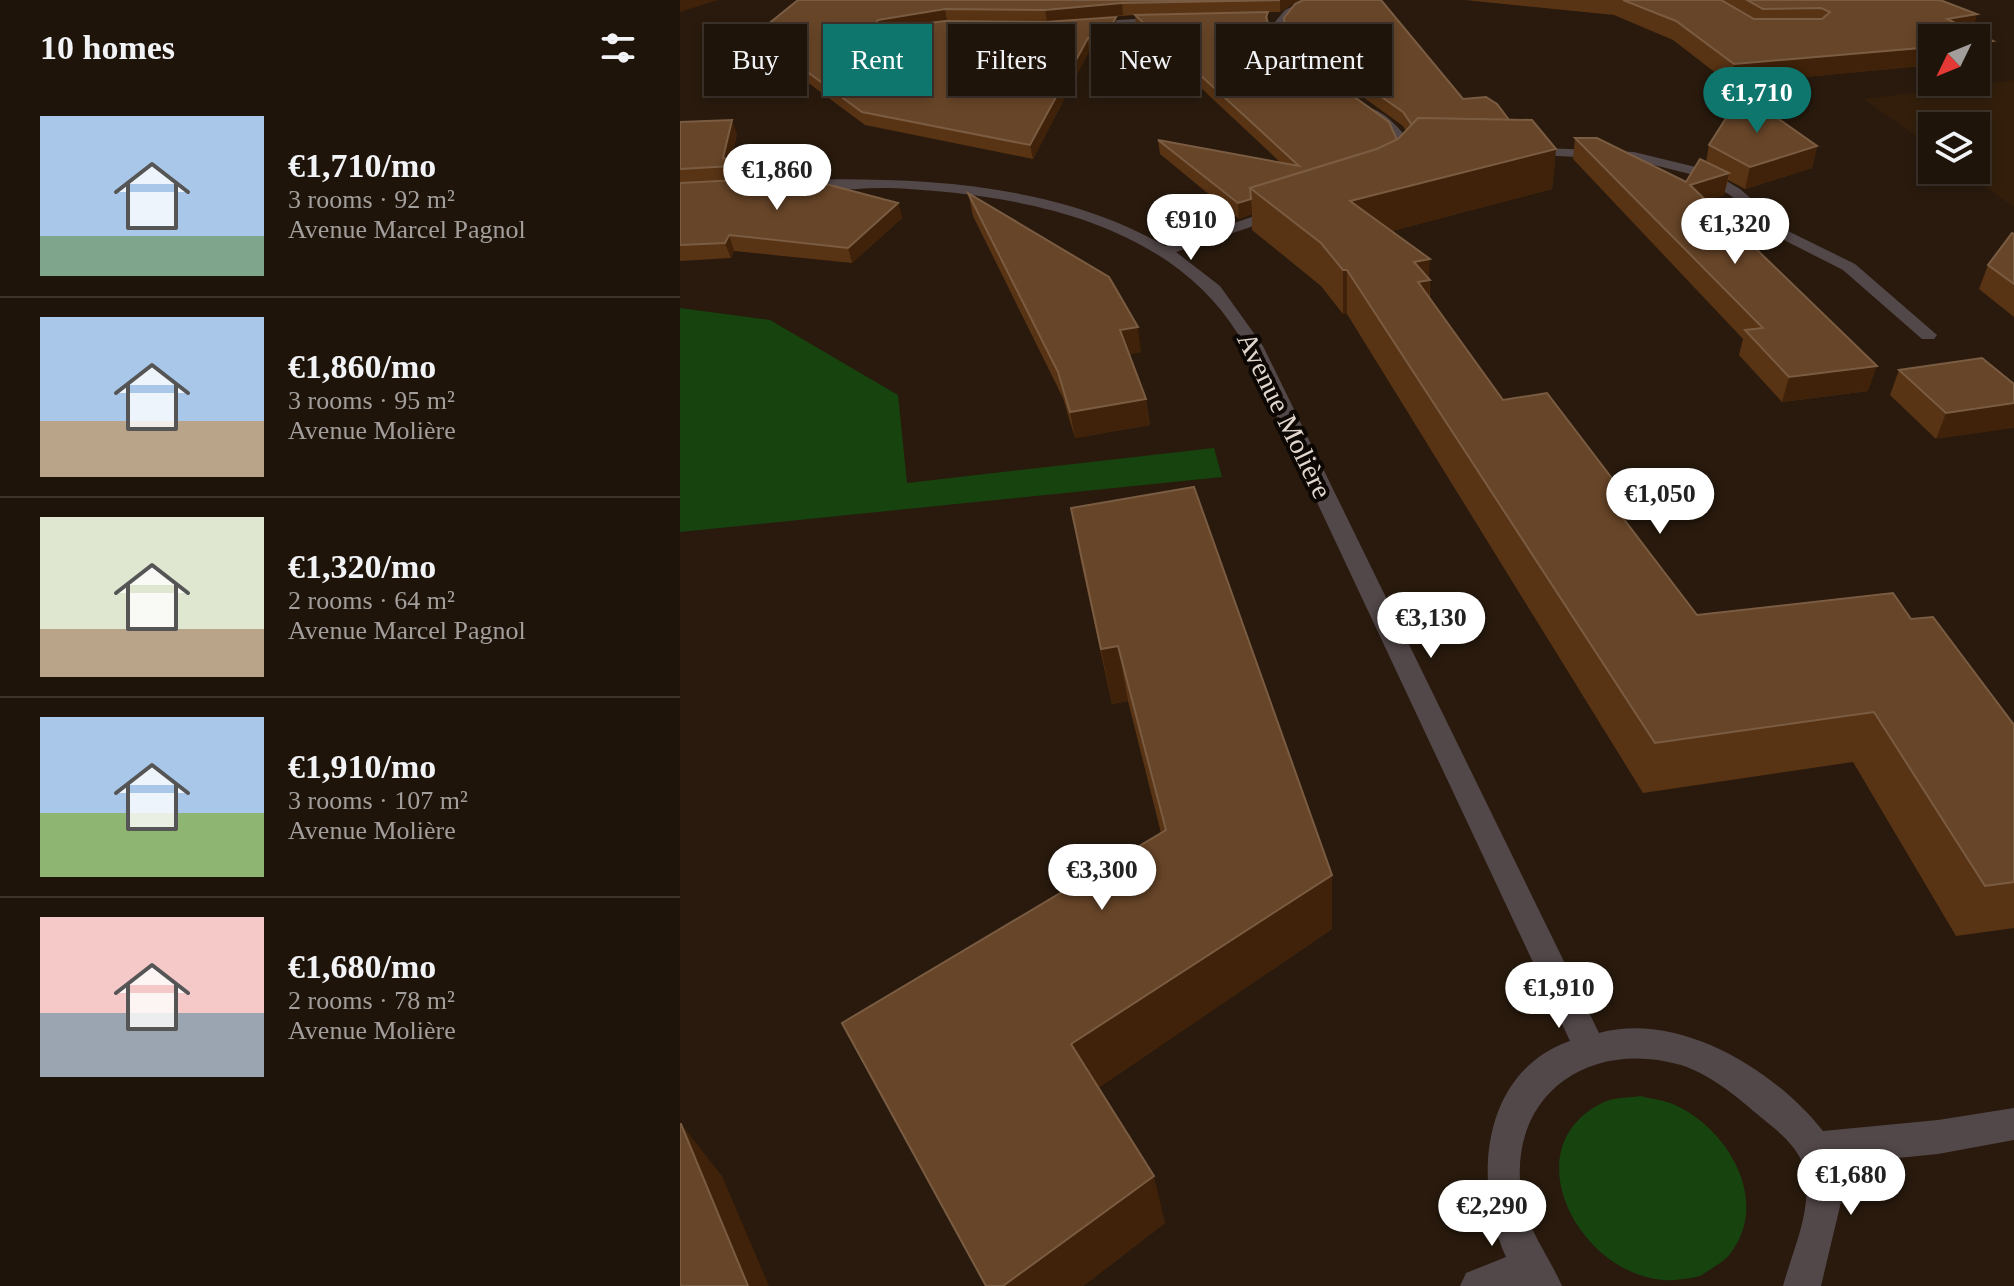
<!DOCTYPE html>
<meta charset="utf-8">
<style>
:root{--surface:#1f140a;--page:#271d13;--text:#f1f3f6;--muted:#a19e9c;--line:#3c332b;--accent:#0f766e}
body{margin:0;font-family:Georgia,serif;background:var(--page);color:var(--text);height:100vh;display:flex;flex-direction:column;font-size:30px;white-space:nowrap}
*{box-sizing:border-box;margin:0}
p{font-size:26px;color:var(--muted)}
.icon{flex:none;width:44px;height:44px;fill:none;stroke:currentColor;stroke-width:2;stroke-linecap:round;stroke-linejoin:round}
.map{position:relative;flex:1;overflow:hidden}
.drawer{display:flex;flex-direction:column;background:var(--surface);width:680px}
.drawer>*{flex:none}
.hud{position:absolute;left:24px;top:24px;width:760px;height:72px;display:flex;gap:16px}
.needle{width:52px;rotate:227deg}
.tools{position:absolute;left:1238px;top:24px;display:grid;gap:16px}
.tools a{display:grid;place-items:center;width:72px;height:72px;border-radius:0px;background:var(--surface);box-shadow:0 4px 12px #0003,0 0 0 2px var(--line);font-size:40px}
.price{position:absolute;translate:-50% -68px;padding:0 18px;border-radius:28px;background:#fff;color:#222;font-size:26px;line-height:52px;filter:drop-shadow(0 2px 4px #0008)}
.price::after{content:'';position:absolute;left:50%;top:48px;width:24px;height:18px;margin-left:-12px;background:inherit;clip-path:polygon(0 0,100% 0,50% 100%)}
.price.selected{background:var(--accent);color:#fff}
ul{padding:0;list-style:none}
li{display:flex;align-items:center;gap:24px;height:200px;padding:0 40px}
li+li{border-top:2px solid var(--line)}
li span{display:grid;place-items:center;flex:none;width:224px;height:160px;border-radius:0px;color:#555}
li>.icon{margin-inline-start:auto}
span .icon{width:96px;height:96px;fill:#fffc;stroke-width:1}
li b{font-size:34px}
h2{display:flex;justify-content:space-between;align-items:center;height:96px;padding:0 40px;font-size:34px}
.chip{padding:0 28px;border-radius:0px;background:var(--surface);box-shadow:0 4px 12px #0003,0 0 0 2px var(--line);font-size:28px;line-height:72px}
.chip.selected{background:var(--accent);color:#fff}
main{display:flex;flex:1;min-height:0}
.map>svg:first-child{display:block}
.built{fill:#321e0b}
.green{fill:#17430f}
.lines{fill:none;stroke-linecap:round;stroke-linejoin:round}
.minor{fill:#534849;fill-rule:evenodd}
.wall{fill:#583314}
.shaded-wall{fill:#3f2209}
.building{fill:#674528;stroke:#7a5c42;stroke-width:2}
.labels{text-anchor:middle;stroke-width:8;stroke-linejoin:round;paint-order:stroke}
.street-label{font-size:28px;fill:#e1d7ce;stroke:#0d0703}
</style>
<main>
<section class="drawer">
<h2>10 homes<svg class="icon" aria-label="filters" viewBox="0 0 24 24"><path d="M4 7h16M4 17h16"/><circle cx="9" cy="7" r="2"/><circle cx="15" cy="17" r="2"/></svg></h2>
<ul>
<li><span style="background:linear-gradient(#a9c7e8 75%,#7fa58c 0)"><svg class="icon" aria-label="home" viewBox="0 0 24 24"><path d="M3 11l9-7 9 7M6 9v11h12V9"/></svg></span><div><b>€1,710/mo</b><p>3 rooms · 92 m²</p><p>Avenue Marcel Pagnol</p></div></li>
<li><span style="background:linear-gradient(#a9c7e8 65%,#b9a48a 0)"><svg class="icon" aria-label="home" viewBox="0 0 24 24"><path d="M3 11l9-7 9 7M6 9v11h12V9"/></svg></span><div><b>€1,860/mo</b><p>3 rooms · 95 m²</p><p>Avenue Molière</p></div></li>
<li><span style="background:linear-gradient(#dfe7d0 70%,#b9a48a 0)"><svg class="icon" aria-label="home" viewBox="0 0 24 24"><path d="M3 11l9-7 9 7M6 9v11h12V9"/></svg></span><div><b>€1,320/mo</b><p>2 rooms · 64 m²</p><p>Avenue Marcel Pagnol</p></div></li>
<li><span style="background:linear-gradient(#a9c7e8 60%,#8fb573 0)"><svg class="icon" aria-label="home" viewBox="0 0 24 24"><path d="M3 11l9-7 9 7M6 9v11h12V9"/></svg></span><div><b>€1,910/mo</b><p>3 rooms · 107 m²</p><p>Avenue Molière</p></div></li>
<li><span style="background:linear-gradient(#f6c9c9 60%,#9aa5b1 0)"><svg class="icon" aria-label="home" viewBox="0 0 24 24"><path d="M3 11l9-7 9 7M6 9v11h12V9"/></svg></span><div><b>€1,680/mo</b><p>2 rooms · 78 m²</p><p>Avenue Molière</p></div></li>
</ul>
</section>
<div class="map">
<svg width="1334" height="1286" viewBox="0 0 1334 1286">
<rect width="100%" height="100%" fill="#291a0d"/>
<!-- built -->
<polygon class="built" points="1334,80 1334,207 1283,170 1296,170 1296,126 1252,126 1252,148 1184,99"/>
<!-- green -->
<g class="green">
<polygon points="0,308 90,320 218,395 227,483 534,448 542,477 0,532"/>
<path d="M960,1096C971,1099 985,1100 995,1105C1048,1129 1091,1201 1050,1254C1044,1262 1033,1267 1025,1273C1017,1279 1006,1278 996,1280C904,1286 827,1148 924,1102C934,1097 949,1098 960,1096Z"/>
</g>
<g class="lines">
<!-- minor -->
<g class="minor">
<polygon points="625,0 638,0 613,14 601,29 604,45 625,63 619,67 595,48 589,29 605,10"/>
<polygon points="488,17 492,22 405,28 399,25 405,22"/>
<path d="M680,107C703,105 724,133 735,150L728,167H718L721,150L711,134L680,113Z"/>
<polygon points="843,147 954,152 1028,170 1060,189 1110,232 1175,264 1257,335 1254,339 1242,339 1163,270 1100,238 1050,195 1018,176 954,160 838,154 836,151"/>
<path d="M112,180C237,177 374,182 485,246L596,209H606V215L496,252L540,286L583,346L919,1033C999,1011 1095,1070 1143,1131L1258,1120L1334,1108V1140L1258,1154L1158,1164L1161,1202L1141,1286H1103C1113,1249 1134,1207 1124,1168C1118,1145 1094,1128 1077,1114C1055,1095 1029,1074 1001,1065C907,1038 825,1097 842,1198C848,1231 869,1256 882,1286H780L786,1273L826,1257C792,1182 801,1072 890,1041L558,334C487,220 337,194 211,188C178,187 139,194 107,187L105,184Z"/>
</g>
</g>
<!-- wall -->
<g class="wall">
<polygon points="118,0 619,0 600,12 588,12 588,25 593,38 717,140 726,131 723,126 607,42 604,30 604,18 829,119 876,149 872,189 712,231 750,280 750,298 823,400 950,502 946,522 1017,615 1231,619 1334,725 1334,928 1276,936 1173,762 963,793 667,314 663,314 641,286 572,230 572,214 559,219 480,154 478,140 600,162 456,27 455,15 386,20 437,29 427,51 409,51 353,159 185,125 80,47 76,34"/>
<polygon points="785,0 1260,0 1297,14 1292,31 1307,60 1252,38 1252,65 1050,84 993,40 934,15"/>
<polygon points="0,122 57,134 51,160 70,165 75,179 218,203 222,218 172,263 54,251 51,258 0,261"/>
<polygon points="895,138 1006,182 1026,162 1029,145 1137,146 1132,168 1065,189 1048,180 1044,195 1026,201 1188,391 1102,402 1059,355 1063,339 893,159"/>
<polygon points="288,193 461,352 449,354 466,399 470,425 395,438 383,398 293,216"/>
<polygon points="1334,234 1334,317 1299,289 1308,265"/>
<polygon points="1219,370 1334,384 1256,439 1210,395"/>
<polygon points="391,508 652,929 418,1088 485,1223 403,1286 306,1286 162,1023 481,833 448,701 432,704 401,562"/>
</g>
<!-- shaded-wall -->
<g class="shaded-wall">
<polygon points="0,0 38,0 0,12"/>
<polygon points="600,0 619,0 600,12"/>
<polygon points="442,3 443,15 367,22 365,10"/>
<polygon points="265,9 267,21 200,32 195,24 198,20"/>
<polygon points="1297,14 1291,33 1267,19"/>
<polygon points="436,17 437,29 427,51 425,38"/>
<polygon points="408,38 409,51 353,159 350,145"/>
<polygon points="1313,41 1307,60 1296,61 1296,43"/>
<polygon points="1252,47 1252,65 1050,84 1054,64"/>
<polygon points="52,120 57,134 49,166 43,158"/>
<polygon points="1137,146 1132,168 1065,189 1070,167"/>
<polygon points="876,149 872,189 670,242 670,201"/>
<polygon points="1049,173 1044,195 1006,208 1010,185"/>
<polygon points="571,199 572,214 559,219 558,203"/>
<polygon points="218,203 222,218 172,263 168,248"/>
<polygon points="49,235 54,251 51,258 45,243"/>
<polygon points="750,259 749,280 750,280 748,324 734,262"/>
<rect x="663" y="270" width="4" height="44"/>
<polygon points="458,327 461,352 444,356 440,330"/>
<polygon points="1197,366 1188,391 1102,402 1109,377"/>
<polygon points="466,399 470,425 395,438 390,412"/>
<polygon points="1334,403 1334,428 1256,439 1266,413"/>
<polygon points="950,502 941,551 933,505"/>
<polygon points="438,646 448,701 432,704 421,649"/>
<polygon points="652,875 652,929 406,1096 391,1044"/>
<polygon points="1,1124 42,1176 89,1286 68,1286"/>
<polygon points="474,1176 485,1223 403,1286 323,1286"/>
</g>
<!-- building -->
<g class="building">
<polygon points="118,0 600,0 442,3 365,10 265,9 198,20 195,24 204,29 265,21 365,22 436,17 425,38 408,38 350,145 182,112 76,34"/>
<polygon points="623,0 701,0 783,99 806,97 817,104 829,120 738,118 732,125 723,112 606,30 604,18 615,4"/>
<polygon points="943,0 1041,0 1074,19 1142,19 1150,12 1141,8 1083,9 1067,0 1260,0 1297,14 1267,19 1313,41 1296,43 1296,38 1252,38 1252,47 1054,64 996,21"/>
<polygon points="588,12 586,17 593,38 709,122 717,140 697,149 570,188 571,199 558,203 478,140 619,166 455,15"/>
<polygon points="1062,93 1137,146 1070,167 1029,145"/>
<polygon points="738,118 852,120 876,149 670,201 750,259 734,262 750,280 738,282 823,400 867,393 950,502 933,505 1017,615 1213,593 1231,619 1253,617 1334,725 1334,882 1305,886 1194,712 975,743 667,270 663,270 641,243 570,188 697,149 718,139"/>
<polygon points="52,120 43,158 70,165 0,169 0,122"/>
<polygon points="895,138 917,138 1006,182 1020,159 1049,173 1010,185 1197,366 1109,377 1065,330 1083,328"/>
<polygon points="119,177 218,203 168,248 49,235 45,243 0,245 0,183"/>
<polygon points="288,193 429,277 458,327 440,330 466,399 390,412 378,372"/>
<polygon points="1332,233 1334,234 1334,284 1308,265"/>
<polygon points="1302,358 1334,384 1334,403 1266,413 1219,370"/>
<polygon points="514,487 652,875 391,1044 474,1176 323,1286 306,1286 162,1023 486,830 438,646 421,649 391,508"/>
<polygon points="0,1124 1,1124 68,1286 0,1286"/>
</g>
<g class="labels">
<!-- street labels -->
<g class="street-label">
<text transform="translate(605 415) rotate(64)" y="10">Avenue Molière</text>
</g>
</g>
</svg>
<div class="tools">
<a><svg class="needle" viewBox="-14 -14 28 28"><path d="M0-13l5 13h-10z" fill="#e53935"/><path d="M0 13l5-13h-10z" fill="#a19e9c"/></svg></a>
<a><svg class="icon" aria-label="layers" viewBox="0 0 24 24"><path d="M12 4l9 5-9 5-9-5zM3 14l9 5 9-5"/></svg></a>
</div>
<b class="price selected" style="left:1077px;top:135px">€1,710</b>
<b class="price" style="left:97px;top:212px">€1,860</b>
<b class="price" style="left:511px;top:262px">€910</b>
<b class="price" style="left:1055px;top:266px">€1,320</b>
<b class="price" style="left:980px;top:536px">€1,050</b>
<b class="price" style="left:751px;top:660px">€3,130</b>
<b class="price" style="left:422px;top:912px">€3,300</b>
<b class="price" style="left:879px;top:1030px">€1,910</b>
<b class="price" style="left:1171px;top:1217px">€1,680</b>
<b class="price" style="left:812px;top:1248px">€2,290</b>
<div class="hud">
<a class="chip">Buy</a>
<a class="chip selected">Rent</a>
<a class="chip">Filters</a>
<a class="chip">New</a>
<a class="chip">Apartment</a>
</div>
</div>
</main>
